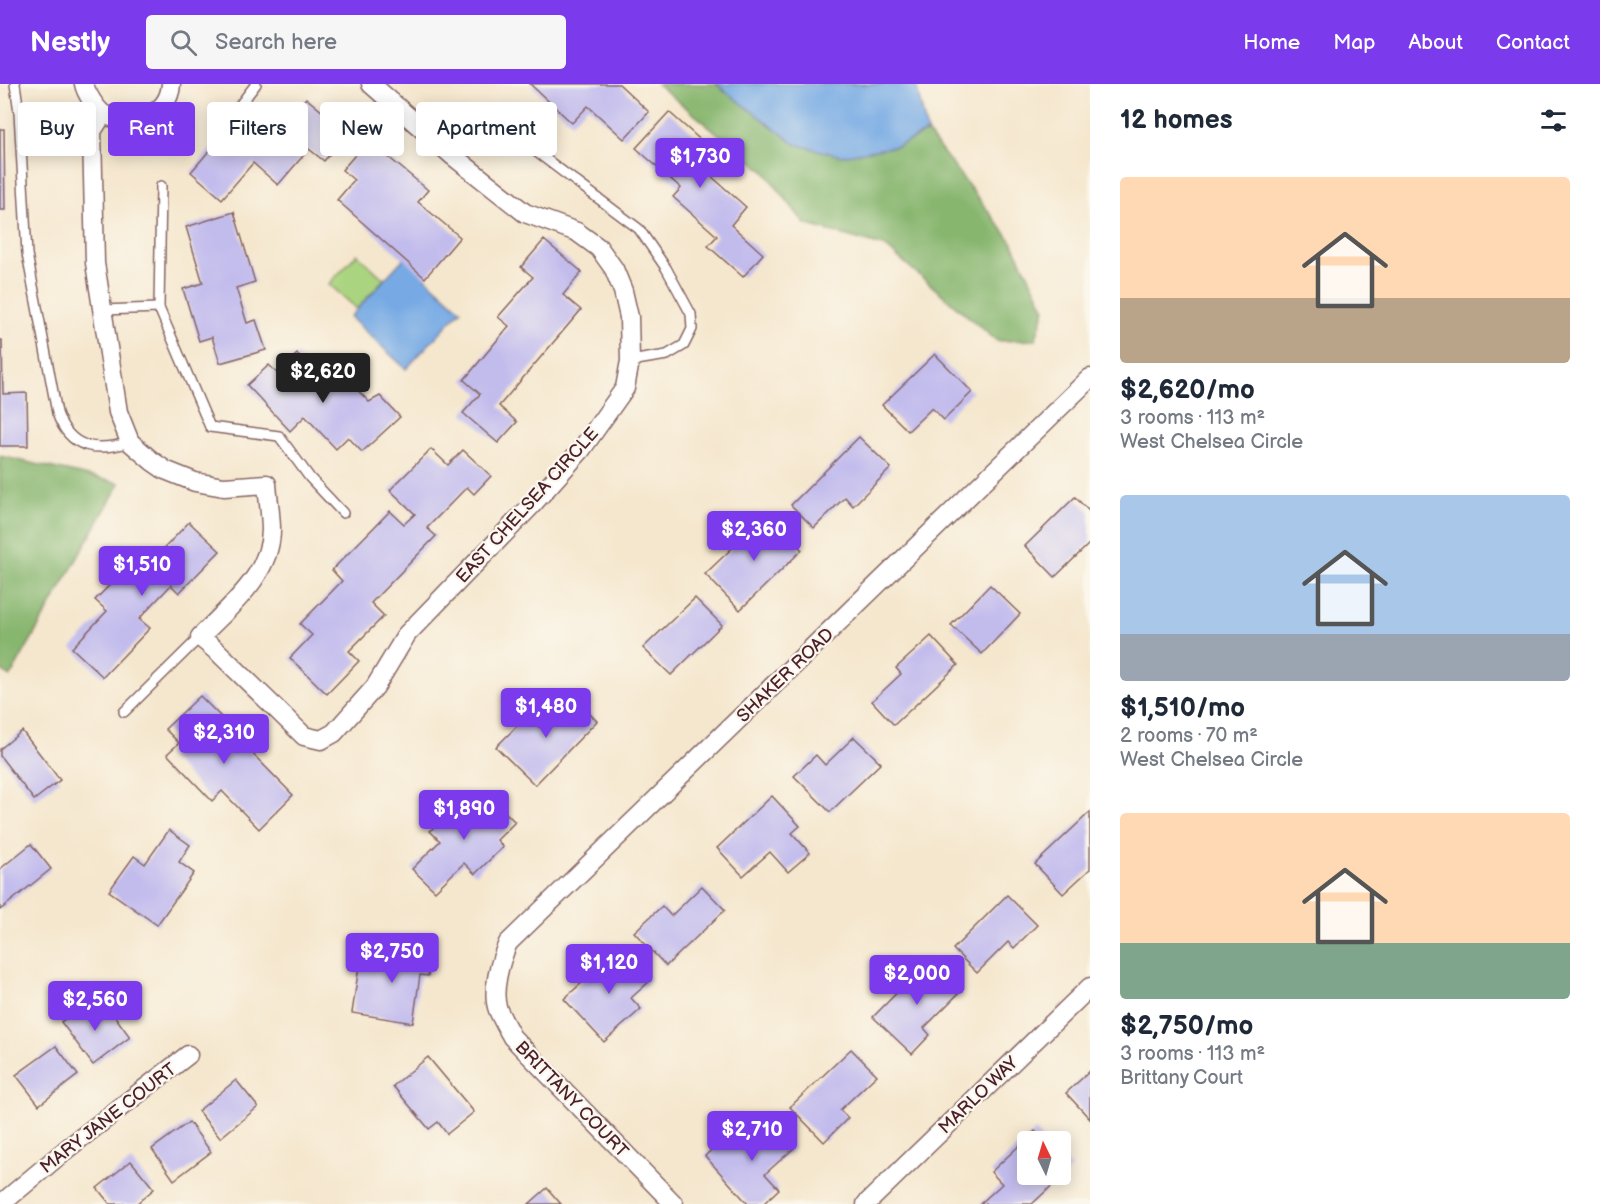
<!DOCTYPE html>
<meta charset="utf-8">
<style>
:root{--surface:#fff;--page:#f6f6f7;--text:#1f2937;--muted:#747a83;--accent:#7c3aed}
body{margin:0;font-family:"Balsamiq Sans",sans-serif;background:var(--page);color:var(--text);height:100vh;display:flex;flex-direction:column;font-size:22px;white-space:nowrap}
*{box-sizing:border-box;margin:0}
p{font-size:20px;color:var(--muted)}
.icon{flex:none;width:33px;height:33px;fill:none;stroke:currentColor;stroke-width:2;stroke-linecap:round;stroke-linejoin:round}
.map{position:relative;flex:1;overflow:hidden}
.side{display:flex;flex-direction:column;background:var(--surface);width:510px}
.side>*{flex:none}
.guide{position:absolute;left:18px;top:18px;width:570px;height:54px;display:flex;gap:12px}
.needle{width:39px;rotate:355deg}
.controls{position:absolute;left:1017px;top:1047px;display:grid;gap:12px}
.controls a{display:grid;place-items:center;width:54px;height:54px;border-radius:6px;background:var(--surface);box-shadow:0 3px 15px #0003;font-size:30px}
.price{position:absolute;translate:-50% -51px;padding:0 14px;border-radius:6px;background:var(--accent);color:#fff;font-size:20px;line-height:39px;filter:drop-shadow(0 2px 3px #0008)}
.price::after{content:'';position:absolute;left:50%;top:36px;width:18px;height:14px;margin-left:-9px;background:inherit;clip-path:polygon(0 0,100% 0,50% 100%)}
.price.current{background:#222;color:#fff}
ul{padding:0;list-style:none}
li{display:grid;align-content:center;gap:12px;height:318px;padding:0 30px}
li span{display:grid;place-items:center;height:186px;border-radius:6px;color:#555}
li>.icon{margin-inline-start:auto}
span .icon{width:108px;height:108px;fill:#fffc;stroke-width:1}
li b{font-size:26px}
h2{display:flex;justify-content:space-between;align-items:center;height:72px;padding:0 30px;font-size:26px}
.pill{padding:0 21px;border-radius:6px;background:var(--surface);box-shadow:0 3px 15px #0003;font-size:21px;line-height:54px}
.pill.current{background:var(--accent);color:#fff}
header{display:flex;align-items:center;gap:36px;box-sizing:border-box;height:84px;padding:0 30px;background:var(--accent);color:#fff}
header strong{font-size:28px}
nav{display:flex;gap:33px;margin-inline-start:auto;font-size:21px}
.search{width:420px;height:54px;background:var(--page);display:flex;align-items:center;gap:15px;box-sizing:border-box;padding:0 21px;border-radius:6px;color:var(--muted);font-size:22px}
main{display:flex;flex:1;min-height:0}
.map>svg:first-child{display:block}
.green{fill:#aad47f;stroke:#7a7a55;stroke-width:1.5}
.forest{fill:#87b66e;stroke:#686a4c;stroke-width:1.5}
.water{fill:#77aae4;stroke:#606488;stroke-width:1.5}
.building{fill:#c2bced}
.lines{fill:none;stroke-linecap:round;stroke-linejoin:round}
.lane-casing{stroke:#866564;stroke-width:12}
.street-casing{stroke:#866564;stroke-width:21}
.lane{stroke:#fff;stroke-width:9}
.street{stroke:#fff;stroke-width:18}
.labels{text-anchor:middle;stroke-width:4.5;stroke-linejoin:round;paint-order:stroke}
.street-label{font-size:18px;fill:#4a1f2b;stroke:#fbf7ec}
</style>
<header>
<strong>Nestly</strong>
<div class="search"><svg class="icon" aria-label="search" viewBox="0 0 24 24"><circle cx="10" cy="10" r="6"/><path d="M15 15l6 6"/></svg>Search here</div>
<nav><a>Home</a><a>Map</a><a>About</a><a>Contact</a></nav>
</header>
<main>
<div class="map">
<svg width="1090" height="1120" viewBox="0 0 1090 1120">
<rect width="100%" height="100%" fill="#fbf7ec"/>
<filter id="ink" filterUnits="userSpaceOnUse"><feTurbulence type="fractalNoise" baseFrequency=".0167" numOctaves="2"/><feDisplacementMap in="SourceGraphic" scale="12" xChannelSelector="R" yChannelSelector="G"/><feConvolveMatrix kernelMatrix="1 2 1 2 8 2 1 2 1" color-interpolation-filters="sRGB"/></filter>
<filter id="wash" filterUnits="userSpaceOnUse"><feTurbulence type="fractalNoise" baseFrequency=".008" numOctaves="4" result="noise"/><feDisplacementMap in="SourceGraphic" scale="24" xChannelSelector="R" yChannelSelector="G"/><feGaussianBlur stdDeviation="1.35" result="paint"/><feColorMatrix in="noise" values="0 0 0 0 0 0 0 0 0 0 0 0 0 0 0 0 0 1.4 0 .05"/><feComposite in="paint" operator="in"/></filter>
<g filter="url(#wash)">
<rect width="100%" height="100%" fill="#f5e7ce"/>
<!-- green -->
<polygon class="green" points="357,170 384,195 357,225 329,200"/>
<!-- forest -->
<g class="forest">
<polygon points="657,0 716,0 725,8 898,62 927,48 1012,158 1045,225 1035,256 997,257 886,163 805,140 765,88"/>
<polygon points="0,372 120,399 10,593 0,585"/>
</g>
<!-- water -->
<g class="water">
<polygon points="716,0 916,0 927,48 898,62 841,72 795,60"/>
<polygon points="404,174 461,226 406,285 350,233"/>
</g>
<g id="blocks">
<!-- building -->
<g class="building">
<polygon points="530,0 619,0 649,28 624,55 588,22 572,39"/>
<polygon points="306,14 348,49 324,77 309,65 278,101 253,79 222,115 191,88 228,45 243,58 276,20 290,33"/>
<polygon points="669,28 723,76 710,91 746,123 731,141 763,170 743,193 708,162 717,152 673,113 681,104 636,64"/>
<polygon points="0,45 4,45 5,126 0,126"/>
<polygon points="368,56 428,106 418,118 460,153 425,194 337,116 354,96 342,86"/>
<polygon points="234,128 255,198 236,204 247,239 256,236 266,266 220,279 212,253 199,257 183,205 203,199 186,143"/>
<polygon points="544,156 582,188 563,211 581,226 499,322 517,338 498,359 463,329 480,310 464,296 509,242 498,233 533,193 521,183"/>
<polygon points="0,256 2,256 3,310 27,309 28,362 0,362"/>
<polygon points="297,270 322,297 336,283 369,318 380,312 400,333 362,368 348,353 336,365 305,332 290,347 247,301 269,281 277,289"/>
<polygon points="935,270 972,308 944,336 932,324 908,347 882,321"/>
<polygon points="859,353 891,384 853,422 845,413 814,444 791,421"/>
<polygon points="431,365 448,381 463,366 491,392 474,410 467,403 427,444 436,452 371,519 384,532 349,567 359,577 327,610 290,574 312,551 300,540 342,497 332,486 390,427 404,440 415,430 390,406"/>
<polygon points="1075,413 1090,428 1090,459 1055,493 1025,462"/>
<polygon points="768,430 802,466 740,526 705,490"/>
<polygon points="189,438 220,467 179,509 171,501 139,535 150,544 103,593 72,564 107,527 95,516 144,466 154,475"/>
<polygon points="990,501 1020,530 982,570 951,541"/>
<polygon points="695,514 722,541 671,591 643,564"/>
<polygon points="931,552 958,581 894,641 872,617 901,590 896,584"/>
<polygon points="570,611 597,637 535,701 496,663 528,631 539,643"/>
<polygon points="200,612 221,633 212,642 235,667 245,662 293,711 259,745 222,707 212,717 167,670 179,659 165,645"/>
<polygon points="22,647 60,696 34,716 0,672 0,665"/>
<polygon points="854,653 881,679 830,728 794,692 816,671 825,681"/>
<polygon points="488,711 515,738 497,756 503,763 475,790 464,779 435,807 412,785 440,757 430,747 461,716 472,727"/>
<polygon points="772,712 800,742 792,749 810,769 788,788 770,768 743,792 717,764"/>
<polygon points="1090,728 1090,785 1063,810 1035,780"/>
<polygon points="169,746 190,761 179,778 194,789 157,841 109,807 134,772 145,780"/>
<polygon points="31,760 51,785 0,826 0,785"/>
<polygon points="702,802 725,826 666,882 634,848 662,822 671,832"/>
<polygon points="1007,811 1037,841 1014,864 1008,858 977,889 953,865"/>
<polygon points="391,858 432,864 428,892 420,891 413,939 352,929 360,876 388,881"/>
<polygon points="621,863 651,896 631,914 641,925 604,958 564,915"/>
<polygon points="929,876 961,907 924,944 930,951 912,970 873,933"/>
<polygon points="88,918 100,935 111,927 130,953 93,981 61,938"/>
<polygon points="56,962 78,991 39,1021 16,991"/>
<polygon points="851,965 877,991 840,1026 848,1034 824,1058 790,1023"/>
<polygon points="428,973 474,1028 447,1050 438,1038 429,1045 393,1002"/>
<polygon points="1090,987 1090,1035 1066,1009"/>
<polygon points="236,996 258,1023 220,1054 198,1027"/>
<polygon points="768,1035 794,1064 765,1090 779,1105 763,1120 748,1120 705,1072 726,1052 736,1064"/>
<polygon points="189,1038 211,1068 174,1096 152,1065"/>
<polygon points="1035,1047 1045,1058 1028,1058 1028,1090 1060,1090 1060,1073 1071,1084 1032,1120 980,1120 1002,1100 991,1088"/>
<polygon points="131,1077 154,1105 136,1120 110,1120 97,1104"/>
<polygon points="547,1104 561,1120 529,1120"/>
</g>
</g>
</g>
<g filter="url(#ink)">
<use href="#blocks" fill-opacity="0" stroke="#866564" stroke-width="1.5"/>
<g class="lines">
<!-- lane casing -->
<g class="lane-casing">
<g id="lane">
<path d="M15,0L19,28L27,170L57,329C70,366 97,368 130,358"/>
<polyline points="498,39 639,145 666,184 691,230 692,245 684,261 667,271 630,277"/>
<polyline points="221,46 256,0"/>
<polyline points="161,102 159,224 210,343 279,352 310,394 343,429"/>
<polyline points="102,226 159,224"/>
<polyline points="124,628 200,553"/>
</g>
</g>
<!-- street casing -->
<g class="street-casing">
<g id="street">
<path d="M84,0C86,9 97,27 105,31C132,42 169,33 171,0"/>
<path d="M103,30L92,47L95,179L118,328L130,358L152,377L165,386L195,398L224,403L267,400C268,415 271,431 271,446C271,491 228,524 200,553L219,569L304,652L321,656L334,649L375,603L407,550L530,423L581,366L625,304L630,277L629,233L623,207L614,185L599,164L577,148L525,129L453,72L371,0"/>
<polyline points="1,1120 68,1064 188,971"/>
<path d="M674,1120L512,953C507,944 502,935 498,926C491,908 500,877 508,859L1090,294"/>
<polyline points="866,1120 1090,903"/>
</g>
</g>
<!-- lane -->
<use href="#lane" class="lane"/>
<!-- street -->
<use href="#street" class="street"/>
</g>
</g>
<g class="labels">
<!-- street labels -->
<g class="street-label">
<text transform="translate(527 421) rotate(-48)" y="6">EAST CHELSEA CIRCLE</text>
<text transform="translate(785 591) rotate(-44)" y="6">SHAKER ROAD</text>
<text transform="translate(978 1011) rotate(-44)" y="6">MARLO WAY</text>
<text transform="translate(572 1015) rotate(46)" y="6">BRITTANY COURT</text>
<text transform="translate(108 1034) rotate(-38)" y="6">MARY JANE COURT</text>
</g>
</g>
</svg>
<div class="controls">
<a><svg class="needle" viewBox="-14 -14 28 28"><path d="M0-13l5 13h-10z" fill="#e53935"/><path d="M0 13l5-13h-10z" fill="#747a83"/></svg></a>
</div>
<b class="price" style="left:700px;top:105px">$1,730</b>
<b class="price current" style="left:323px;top:320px">$2,620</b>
<b class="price" style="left:754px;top:478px">$2,360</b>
<b class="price" style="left:142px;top:513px">$1,510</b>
<b class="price" style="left:546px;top:655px">$1,480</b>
<b class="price" style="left:224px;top:681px">$2,310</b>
<b class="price" style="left:464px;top:757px">$1,890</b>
<b class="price" style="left:392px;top:900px">$2,750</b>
<b class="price" style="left:609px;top:911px">$1,120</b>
<b class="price" style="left:917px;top:922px">$2,000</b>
<b class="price" style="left:95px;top:948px">$2,560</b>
<b class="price" style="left:752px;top:1078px">$2,710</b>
<div class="guide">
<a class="pill">Buy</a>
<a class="pill current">Rent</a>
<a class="pill">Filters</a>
<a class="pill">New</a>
<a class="pill">Apartment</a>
</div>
</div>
<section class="side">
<h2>12 homes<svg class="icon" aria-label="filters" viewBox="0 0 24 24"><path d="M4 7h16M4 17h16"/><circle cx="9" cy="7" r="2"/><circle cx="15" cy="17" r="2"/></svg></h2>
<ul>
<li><span style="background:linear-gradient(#ffd9b3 65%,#b9a48a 0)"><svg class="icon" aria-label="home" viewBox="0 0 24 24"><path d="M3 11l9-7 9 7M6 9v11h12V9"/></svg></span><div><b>$2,620/mo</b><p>3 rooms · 113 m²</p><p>West Chelsea Circle</p></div></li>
<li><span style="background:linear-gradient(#a9c7e8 75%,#9aa5b1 0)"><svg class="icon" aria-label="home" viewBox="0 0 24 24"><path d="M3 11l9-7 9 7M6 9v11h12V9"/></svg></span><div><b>$1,510/mo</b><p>2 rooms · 70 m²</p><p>West Chelsea Circle</p></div></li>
<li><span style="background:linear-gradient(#ffd9b3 70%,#7fa58c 0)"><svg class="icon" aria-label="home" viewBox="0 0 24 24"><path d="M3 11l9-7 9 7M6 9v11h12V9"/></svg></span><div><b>$2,750/mo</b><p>3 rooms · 113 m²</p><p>Brittany Court</p></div></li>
</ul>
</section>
</main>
